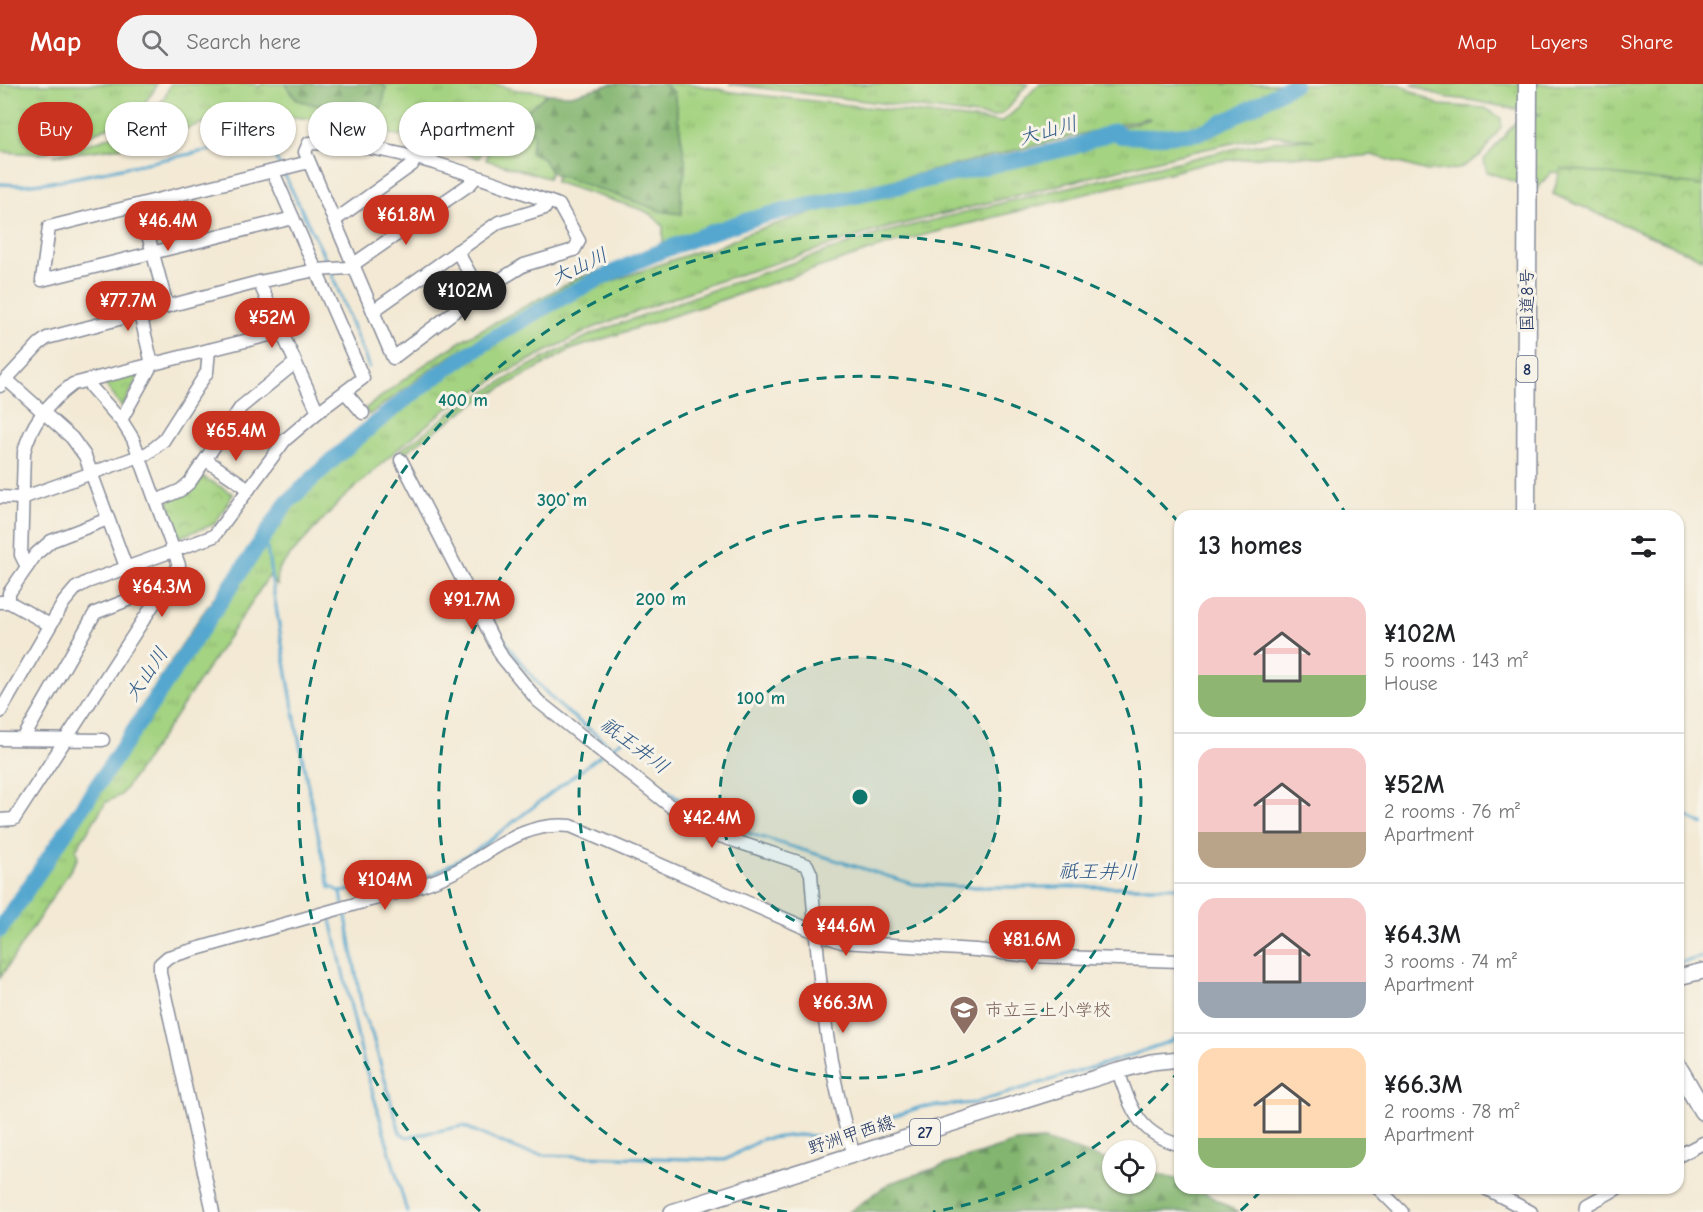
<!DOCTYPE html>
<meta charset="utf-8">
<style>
:root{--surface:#fff;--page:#f2f2f2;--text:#202124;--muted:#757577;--line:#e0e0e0;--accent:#c8321e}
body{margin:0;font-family:"Comic Neue","Klee One",sans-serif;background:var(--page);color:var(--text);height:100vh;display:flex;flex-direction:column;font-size:22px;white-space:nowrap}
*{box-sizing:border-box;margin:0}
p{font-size:20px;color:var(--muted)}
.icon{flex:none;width:33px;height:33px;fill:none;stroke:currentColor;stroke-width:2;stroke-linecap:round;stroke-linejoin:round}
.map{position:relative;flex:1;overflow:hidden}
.details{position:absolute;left:1174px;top:426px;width:510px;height:684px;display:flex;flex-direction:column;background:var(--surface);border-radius:18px;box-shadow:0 2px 4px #0004}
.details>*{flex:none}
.top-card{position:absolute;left:18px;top:18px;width:570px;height:54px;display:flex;gap:12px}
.fabs{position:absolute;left:1102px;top:1056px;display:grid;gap:12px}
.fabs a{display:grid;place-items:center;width:54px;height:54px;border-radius:50%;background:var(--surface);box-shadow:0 2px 4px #0004;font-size:30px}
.price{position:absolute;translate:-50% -51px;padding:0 14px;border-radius:21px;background:var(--accent);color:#fff;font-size:20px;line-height:39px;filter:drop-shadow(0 2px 3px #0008)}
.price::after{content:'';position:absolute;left:50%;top:36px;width:18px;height:14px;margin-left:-9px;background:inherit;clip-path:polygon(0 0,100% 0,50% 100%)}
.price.active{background:#222;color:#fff}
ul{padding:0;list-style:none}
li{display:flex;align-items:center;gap:18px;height:150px;padding:0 24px}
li+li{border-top:2px solid var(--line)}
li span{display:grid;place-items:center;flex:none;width:168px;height:120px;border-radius:18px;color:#555}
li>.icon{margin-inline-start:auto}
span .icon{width:72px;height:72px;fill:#fffc;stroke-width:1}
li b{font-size:26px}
h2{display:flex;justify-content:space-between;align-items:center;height:72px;padding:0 24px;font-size:26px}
.tag{padding:0 21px;border-radius:27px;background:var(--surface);box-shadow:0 2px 4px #0004;font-size:21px;line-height:54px}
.tag.active{background:var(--accent);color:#fff}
header{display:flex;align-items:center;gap:36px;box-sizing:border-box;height:84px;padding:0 30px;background:var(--accent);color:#fff}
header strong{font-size:28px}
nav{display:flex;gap:33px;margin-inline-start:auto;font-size:21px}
.search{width:420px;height:54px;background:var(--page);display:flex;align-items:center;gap:15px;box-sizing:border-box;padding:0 21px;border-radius:33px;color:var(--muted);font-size:22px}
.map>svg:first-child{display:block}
.grass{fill:url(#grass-tufts);stroke:#608170;stroke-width:1.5}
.forest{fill:url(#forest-firs);stroke:#4f7266;stroke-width:1.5}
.park{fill:url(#park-crowns);stroke:#608170;stroke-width:1.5}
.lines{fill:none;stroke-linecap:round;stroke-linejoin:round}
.stream{stroke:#54a7cf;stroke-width:3}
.river{stroke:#54a7cf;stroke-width:16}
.minor-casing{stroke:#878c99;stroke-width:15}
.major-casing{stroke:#878c99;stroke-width:18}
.highway-casing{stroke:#878c99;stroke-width:21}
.minor{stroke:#fff;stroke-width:12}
.major{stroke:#fff;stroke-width:15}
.highway{stroke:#fff;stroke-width:18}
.ring{fill:none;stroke:#0f766e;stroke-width:3;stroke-dasharray:10 8}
.labels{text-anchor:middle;stroke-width:6;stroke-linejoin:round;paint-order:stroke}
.shield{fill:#f7f3e8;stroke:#5d6a87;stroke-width:1.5}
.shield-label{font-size:16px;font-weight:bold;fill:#1b2f5e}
.street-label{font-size:18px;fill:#1b2f5e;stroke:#f7f3e8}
.education-label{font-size:18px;fill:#785e54;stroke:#f7f3e8;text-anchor:start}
.water-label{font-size:20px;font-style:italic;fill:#2f5986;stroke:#f7f3e8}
.centre{fill:#0f766e;stroke:#f7f3e8;stroke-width:3}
.ring-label{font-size:18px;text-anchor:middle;font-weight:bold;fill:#0f766e;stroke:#f7f3e8;stroke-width:6;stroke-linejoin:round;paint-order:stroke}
</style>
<header>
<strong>Map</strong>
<div class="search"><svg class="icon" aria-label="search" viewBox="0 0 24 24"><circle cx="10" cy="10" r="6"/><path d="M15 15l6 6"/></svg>Search here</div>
<nav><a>Map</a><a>Layers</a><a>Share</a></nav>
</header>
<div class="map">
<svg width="1703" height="1128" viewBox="0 0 1703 1128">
<defs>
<pattern id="grass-tufts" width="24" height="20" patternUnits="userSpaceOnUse" patternTransform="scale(1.5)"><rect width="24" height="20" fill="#a4d381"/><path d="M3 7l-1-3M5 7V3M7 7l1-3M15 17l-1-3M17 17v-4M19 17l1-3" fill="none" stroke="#8db572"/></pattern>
<pattern id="forest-firs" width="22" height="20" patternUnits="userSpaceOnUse" patternTransform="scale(1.5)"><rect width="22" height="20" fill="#83b56f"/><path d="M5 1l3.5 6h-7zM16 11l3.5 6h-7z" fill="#6a945e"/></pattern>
<pattern id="park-crowns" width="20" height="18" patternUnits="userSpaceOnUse" patternTransform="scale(1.5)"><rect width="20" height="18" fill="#a4d381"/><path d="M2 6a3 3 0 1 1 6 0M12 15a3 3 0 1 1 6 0" fill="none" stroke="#8db572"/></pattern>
</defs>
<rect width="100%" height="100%" fill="#f7f3e8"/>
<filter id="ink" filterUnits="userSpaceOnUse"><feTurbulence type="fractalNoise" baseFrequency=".0167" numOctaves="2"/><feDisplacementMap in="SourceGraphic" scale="12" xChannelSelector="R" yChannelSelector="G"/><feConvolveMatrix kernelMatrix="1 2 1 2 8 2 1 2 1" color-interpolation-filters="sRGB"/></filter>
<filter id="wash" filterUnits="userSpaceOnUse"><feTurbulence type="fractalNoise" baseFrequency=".008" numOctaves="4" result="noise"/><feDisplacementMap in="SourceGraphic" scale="24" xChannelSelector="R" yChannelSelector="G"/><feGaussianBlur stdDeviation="1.35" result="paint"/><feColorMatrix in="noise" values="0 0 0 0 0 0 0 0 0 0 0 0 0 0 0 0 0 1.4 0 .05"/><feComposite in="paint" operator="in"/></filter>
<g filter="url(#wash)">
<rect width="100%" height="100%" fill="#f3e9d4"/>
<!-- grass -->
<g class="grass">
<polygon points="0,0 157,0 153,8 138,27 114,41 41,70 0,68"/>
<path d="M170,0H255L258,3L263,0H286L291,10L386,4L382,0H494L517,6L543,8L547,10L529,25C533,48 539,67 551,88L548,94L486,76L488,70L482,67L479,74L418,57L420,50L413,46L410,54L323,36L272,31L225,32L131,62L53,72C90,58 138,50 162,17C166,13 168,6 170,0Z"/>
<path d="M664,0H692L732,8L1000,38C1017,30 1024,12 1040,0H1399L1439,21L1485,24L1501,34V43L1481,71L1459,85L1427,87L1372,71L1349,73L1270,72L1211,78L893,159L570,266L473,320L401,371V366L453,327L527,283L594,249L718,204L878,150L1010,117L1237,64L1287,56H1315L1270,51L1178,71L875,147L710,200L593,244L514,284L445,326L398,365L338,419L278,485L277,502L269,492L169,642L121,711L106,718L76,765L78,774L0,894V840L198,536L256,455L347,357L403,311L469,267L553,221L607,199L698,167L711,166L748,149L913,97L1151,35L1147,34L865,103L586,198L518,231L438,280L369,331L365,325L418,285L466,254L578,194L656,167L663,157V142L652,131L643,126L555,98L557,91L682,130L681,104L686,83L674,9Z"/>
<path d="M729,0H1028C1016,11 1010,30 993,33Z"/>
<polygon points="1411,0 1703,0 1703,104 1551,88 1537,105 1487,88 1484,76 1515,39 1540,30 1469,16 1443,13"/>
</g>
<!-- forest -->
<g class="forest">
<polygon points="286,0 382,0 386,4 382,23 372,35 297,16"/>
<polygon points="612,0 664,0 674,9 686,83 681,104 682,130 665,128 557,91 551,88 542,73 530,69 534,51 522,40 529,25 547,10 571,11"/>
<polygon points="1044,1056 1113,1078 1113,1100 1146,1100 1146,1088 1180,1096 1180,1104 1197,1104 1238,1128 849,1128 890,1099 1015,1058"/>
</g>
<!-- park -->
<g class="park">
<polygon points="1561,84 1703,102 1703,175 1553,110"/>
<polygon points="143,285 122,323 102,296"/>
<polygon points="203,393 233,410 215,440 179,453 168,418"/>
</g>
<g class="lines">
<!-- stream -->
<g class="stream">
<polyline points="283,88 329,182"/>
<path d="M0,100L24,101L58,97L244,59C263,59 272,65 280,82"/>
<polyline points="331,188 369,283"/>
<polyline points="411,379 426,412"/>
<path d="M265,450C282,569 303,687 330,804"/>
<path d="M477,512C501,553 526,591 562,624L696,729L709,737L913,800L968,803H1180"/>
<polyline points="607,667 624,655"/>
<polyline points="1678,728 1703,740"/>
<polyline points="330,802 341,808 432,791 478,765 601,671"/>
<polyline points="341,808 343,821"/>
<polyline points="345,827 363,930 372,950 400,1049 407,1053 463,1042 522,1067 544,1071 725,1076 762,1055 797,1051 830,1053 846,1052"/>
<polyline points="331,836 363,975 407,1128"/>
<polyline points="1678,879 1703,873"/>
<polyline points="852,1049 879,1037 921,1023 975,1019 1126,973 1171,957 1180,950"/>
</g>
<!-- river -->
<path class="river" d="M0,846L286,420C417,290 567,193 745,137C781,126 819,120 856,112C928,96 1000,80 1073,63L1115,47L1121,52L1151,53L1199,49L1236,32L1294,0"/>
</g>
</g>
<g filter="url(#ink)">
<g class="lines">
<!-- minor casing -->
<g class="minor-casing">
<g id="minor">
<path d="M309,59C395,58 479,94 559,121L579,157L574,166L524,181L480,208L393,274L305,68Z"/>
<polyline points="140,121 167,222"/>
<polyline points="293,134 42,196 49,143 309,78"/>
<polyline points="334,137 412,81 415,75"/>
<polyline points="457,167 480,208"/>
<polyline points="259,198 318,328"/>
<polyline points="373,227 499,138 545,124 548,117"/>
<polyline points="6,295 72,354 85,372 126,483"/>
<polyline points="0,302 39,260 47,254 259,198 316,186 348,184 470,100 476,93"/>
<polyline points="345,308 363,329"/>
<polyline points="121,336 152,280 140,230"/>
<polyline points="206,376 249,405"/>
<path d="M401,376L502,573L538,617L699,745L807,781L811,790C818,883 825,981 854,1071"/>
<polyline points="0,413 22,414 148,369 163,357 207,288 209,266"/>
<polyline points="156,417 181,406 190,398 241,323 295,279"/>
<path d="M27,483L21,471L24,368C31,339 50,317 73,300L281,248"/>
<polyline points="0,518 9,518 50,541"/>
<polyline points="9,518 9,509 36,470 51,457 108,435"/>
<polyline points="0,628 64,518 76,504 87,498 214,452 285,356 318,328 363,294 273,88"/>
<polyline points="0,655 103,656"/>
<polyline points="23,655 95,529 148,508 158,513"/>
<polyline points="0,736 14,735 179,481 133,355 123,339 91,303 88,296"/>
<path d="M1118,987C1131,1024 1138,1050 1180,1061"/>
<polyline points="1678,1072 1703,1059"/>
<polyline points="1378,1104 1402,1128"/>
<polyline points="1485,1104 1531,1128"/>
<path d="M213,1128L160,889V880L168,873C229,856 291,838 352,821C388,811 427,803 460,785C497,764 526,737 571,742L815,848L842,858L976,866L1029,872L1180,877"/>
<polyline points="1586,1128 1587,1121 1618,1104"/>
</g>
</g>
<!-- major casing -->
<g class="major-casing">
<g id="major">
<polyline points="1678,893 1703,887"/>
<polyline points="672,1128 1118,987 1151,978 1180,975"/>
</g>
</g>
<!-- highway casing -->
<g class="highway-casing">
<g id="highway">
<polyline points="1526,432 1528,0"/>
<polyline points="1678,984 1703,1027"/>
</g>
</g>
<!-- minor -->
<use href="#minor" class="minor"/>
<!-- major -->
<use href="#major" class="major"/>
<!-- highway -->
<use href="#highway" class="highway"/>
</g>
</g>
<!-- distance rings -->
<circle cx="860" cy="713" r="140" fill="#0f766e" fill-opacity=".12"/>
<g class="ring">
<circle cx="860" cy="713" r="140"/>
<circle cx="860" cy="713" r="281"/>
<path d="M1180 986A421 421 0 0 1 933 1128M787 1128A421 421 0 1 1 1180 440"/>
<path d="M1261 1107A562 562 0 0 1 1240 1127M480 1127A562 562 0 1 1 1347 432"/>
</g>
<!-- icons -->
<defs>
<g id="school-pin" transform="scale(1.5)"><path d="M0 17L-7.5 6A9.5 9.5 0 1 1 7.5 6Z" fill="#8d6e63" stroke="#f7f3e8"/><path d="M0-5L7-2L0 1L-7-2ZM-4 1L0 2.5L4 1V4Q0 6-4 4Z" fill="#fff"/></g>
</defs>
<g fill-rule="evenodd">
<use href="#school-pin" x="964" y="926"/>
</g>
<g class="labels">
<!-- shield labels -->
<g class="shield">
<rect x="1516.5" y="272" width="21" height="26" rx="4.5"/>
<rect x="910" y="1035" width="30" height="26" rx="4.5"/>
</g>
<g class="shield-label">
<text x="1527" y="291">8</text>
<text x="925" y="1054">27</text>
</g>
<!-- street labels -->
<g class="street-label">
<text transform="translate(1527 216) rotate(-90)" y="6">国道8号</text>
<text transform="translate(851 1051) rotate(-18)" y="6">野洲甲西線</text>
</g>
<!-- education labels -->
<g class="education-label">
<text x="985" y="932">市立三上小学校</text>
</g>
<!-- water labels -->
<g class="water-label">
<text transform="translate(1048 46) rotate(-15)" y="7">大山川</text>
<text transform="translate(579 182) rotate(-25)" y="7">大山川</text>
<text transform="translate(146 590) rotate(-56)" y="7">大山川</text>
<text transform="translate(635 661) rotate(37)" y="7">祇王井川</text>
<text transform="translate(1098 787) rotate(1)" y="7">祇王井川</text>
</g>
</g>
<circle cx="860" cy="713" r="9" class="centre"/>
<g class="ring-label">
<text x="463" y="322">400 m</text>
<text x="562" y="422">300 m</text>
<text x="661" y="521">200 m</text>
<text x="761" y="620">100 m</text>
</g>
</svg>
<div class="fabs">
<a><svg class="icon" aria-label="locate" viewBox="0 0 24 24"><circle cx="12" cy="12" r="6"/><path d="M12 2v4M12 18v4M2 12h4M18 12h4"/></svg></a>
</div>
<b class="price" style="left:406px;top:162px">¥61.8M</b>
<b class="price" style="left:168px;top:168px">¥46.4M</b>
<b class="price active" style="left:465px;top:238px">¥102M</b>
<b class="price" style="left:128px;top:248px">¥77.7M</b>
<b class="price" style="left:272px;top:265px">¥52M</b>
<b class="price" style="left:236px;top:378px">¥65.4M</b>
<b class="price" style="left:162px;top:534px">¥64.3M</b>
<b class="price" style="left:472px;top:547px">¥91.7M</b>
<b class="price" style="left:712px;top:765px">¥42.4M</b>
<b class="price" style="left:385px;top:827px">¥104M</b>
<b class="price" style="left:846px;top:873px">¥44.6M</b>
<b class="price" style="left:1032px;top:887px">¥81.6M</b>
<b class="price" style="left:843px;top:950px">¥66.3M</b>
<div class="top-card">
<a class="tag active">Buy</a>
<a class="tag">Rent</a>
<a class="tag">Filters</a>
<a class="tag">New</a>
<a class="tag">Apartment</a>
</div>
<section class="details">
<h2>13 homes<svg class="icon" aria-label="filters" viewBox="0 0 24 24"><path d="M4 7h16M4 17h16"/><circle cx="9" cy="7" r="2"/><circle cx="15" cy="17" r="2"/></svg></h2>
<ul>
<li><span style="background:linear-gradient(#f6c9c9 65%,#8fb573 0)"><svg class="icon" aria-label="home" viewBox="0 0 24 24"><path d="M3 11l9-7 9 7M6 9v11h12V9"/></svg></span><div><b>¥102M</b><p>5 rooms · 143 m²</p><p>House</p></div></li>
<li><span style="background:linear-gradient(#f6c9c9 70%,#b9a48a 0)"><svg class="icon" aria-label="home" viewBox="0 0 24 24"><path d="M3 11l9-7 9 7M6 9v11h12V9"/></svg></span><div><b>¥52M</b><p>2 rooms · 76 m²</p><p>Apartment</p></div></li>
<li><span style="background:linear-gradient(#f6c9c9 70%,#9aa5b1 0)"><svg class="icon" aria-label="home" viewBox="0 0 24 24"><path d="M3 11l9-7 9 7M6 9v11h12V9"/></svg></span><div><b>¥64.3M</b><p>3 rooms · 74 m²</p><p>Apartment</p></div></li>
<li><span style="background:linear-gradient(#ffd9b3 75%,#8fb573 0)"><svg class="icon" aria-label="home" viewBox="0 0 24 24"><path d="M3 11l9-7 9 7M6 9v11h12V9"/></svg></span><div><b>¥66.3M</b><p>2 rooms · 78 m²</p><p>Apartment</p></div></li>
</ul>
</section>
</div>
